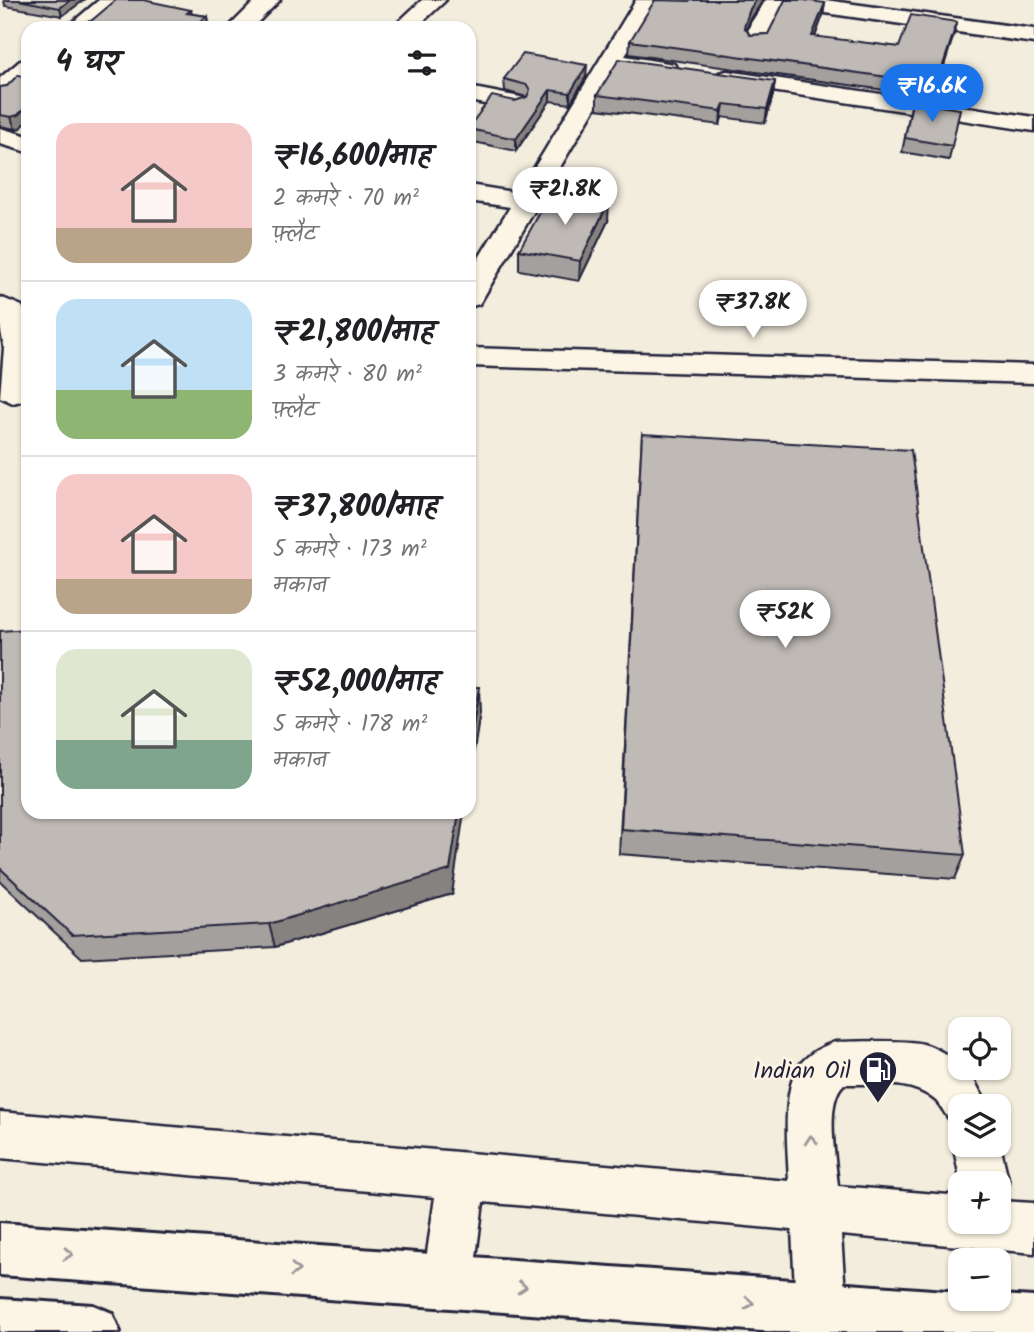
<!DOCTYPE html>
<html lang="hi">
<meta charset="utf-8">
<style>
:root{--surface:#fff;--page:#f6f6f6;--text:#202124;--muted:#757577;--line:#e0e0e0;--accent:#1a73e8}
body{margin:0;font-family:Kalam,"Playpen Sans Deva",sans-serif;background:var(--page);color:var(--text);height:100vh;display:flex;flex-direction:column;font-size:26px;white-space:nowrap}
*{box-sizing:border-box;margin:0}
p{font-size:23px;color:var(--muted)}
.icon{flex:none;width:38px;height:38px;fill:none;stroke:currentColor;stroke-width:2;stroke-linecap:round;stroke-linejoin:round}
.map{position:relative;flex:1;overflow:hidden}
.sheet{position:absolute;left:21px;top:21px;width:455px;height:798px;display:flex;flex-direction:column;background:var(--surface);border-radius:21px;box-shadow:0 2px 5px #0004}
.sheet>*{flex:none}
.tools{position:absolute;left:948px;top:1017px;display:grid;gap:14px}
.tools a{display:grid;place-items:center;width:63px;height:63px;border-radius:14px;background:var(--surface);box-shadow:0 2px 5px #0004;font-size:35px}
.price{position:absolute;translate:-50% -60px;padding:0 16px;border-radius:24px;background:#fff;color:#222;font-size:23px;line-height:46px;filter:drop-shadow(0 2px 4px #0008)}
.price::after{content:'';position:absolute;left:50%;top:42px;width:21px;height:16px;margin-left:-10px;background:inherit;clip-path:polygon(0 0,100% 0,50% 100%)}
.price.active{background:var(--accent);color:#fff}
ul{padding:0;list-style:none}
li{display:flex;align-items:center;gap:21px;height:175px;padding:0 35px}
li+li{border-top:2px solid var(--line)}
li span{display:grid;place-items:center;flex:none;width:196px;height:140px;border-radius:21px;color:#555}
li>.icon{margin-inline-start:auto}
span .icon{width:84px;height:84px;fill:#fffc;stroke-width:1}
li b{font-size:30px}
h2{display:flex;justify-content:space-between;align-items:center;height:84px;padding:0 35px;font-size:30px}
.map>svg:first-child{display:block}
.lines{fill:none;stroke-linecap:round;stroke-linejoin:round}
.minor-casing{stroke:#22223b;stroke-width:5}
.major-casing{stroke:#22223b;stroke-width:6}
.minor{fill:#fcf5e5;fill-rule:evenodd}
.major{fill:#fcf5e5;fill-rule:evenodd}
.wall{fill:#a4a09d;stroke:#22223b;stroke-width:2}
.shaded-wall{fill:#86827f;stroke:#22223b;stroke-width:2}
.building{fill:#bfbab6;stroke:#22223b;stroke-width:2}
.oneway{stroke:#9a9698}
.labels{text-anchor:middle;stroke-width:5;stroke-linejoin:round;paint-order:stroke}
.near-poi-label{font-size:24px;fill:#22223b;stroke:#fcf5e5;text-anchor:end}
</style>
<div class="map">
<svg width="1034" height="1332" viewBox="0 0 1034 1332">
<rect width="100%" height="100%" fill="#f3edde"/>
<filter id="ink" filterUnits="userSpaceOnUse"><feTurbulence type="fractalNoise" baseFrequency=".0143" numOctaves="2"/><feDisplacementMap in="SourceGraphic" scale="14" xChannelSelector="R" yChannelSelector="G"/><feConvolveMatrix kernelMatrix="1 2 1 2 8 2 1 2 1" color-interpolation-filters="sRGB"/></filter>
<g filter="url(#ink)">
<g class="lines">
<!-- minor casing -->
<g class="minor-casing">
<g id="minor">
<polygon points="99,0 124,0 91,28 66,28"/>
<polygon points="256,0 280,0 252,28 228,28"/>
<polygon points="422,0 446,0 416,28 392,28"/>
<polygon points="636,0 658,0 625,56 674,64 678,69 674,74 666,76 618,69 483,298 479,304 469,307 469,274 510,207 469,201 469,185 519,193"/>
<polygon points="766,0 825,0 1034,29 1034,43 783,7 764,45 748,45 745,40 751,23"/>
<polygon points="28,59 28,78 9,96 0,98 0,78 20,61"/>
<polygon points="727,71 1034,117 1034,131 719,83 715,78 719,73"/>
<polygon points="469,87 525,98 528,103 525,108 516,110 469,101"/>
<polygon points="0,128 28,136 28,152 0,144"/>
<polygon points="0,297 22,306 28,319 28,394 24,400 13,403 0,397 4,348 0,325"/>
<polygon points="469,348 1034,365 1034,383 469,366"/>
<path d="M835,1042C860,1042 901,1039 923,1044C940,1048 957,1062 969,1071L988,1106H961V1126C943,1119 947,1111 935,1100C910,1079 874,1085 844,1084C824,1101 836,1161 838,1186L961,1196V1222H999V1183H961L953,1144L961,1128V1144H999V1141L1009,1183L1000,1201L1034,1203V1253L841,1235L846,1308L839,1326L825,1332L803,1326L796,1308L792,1230L483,1202L473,1281L466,1299L448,1306L430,1299L423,1281L435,1197L0,1158V1112L789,1181C788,1150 780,1087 802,1062C811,1052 823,1046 835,1042Z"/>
</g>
</g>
<!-- major casing -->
<g class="major-casing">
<g id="major">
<polygon points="0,1223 961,1292 961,1298 999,1298 999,1295 1034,1297 1034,1332 777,1332 0,1275"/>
<polygon points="0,1299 93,1305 112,1313 120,1332 0,1332"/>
</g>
</g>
<!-- minor -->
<use href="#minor" class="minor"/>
<!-- major -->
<use href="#major" class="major"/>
</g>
<!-- wall -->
<g class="wall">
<polygon points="4,0 84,0 62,16 5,6"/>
<polygon points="690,0 763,0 749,22 746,29 750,35 768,34 825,3 823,15 815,37 899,47 954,34 934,97 629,54 630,41"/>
<polygon points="191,10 192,14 207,16 208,25 205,28 76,28 75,23"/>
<polygon points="586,77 570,104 550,101 516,151 469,141 469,127 515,101 527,97 505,91 504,79"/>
<polygon points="775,81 773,95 765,123 722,117 720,125 597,109 597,95"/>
<polygon points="7,86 21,128 15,129 0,126 0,87"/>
<polygon points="912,102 952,146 949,160 902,152"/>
<polygon points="28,187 28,205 26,205 23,191"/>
<polygon points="608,221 579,281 519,270 519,250"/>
<polygon points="642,434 965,855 955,879 619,854"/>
<polygon points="0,631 452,894 275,947 82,958 0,881"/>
</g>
<!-- shaded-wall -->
<g class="shaded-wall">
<polygon points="70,0 84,0 62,16 60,8"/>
<polygon points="756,0 763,0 749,22 743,39 744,27 750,9"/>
<polygon points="825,3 823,15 810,49 812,36"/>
<polygon points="207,16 208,25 205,28 192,28"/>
<polygon points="957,22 954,34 934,97 937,84"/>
<polygon points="587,65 586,77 570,104 570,93"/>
<polygon points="775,81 773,95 765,123 767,109"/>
<polygon points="550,90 550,101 516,151 516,139"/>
<polygon points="724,104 722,117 720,125 721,111"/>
<polygon points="28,105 28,120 21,128 15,129 11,117"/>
<polygon points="609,201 608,221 579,281 580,261"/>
<polygon points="479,687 480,713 469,782 469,751"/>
<polygon points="459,812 464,812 452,894 275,947 269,924"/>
</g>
<!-- building -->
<g class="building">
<polygon points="18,0 70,0 60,8"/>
<polygon points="116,0 143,0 191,10 187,13 207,16 192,28 99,28 100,27 75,23 91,21"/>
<polygon points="655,0 689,1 690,0 756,0 750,9 744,27 750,35 768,34 785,0 804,0 825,3 812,36 899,47 911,15 957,22 937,84 630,41"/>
<polygon points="523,54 587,65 570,93 550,90 516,139 469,129 469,127 492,96 515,101 527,97 530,90 527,85 504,79"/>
<polygon points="619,59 775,81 767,109 724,104 721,111 597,95"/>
<polygon points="18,75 28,77 28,105 18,115 11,117 0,115 0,87 7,86"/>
<polygon points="912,102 960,109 952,146 905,138"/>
<polygon points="28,187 28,193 23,191"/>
<polygon points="551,193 609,201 580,261 519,250"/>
<polygon points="642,434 911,450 965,855 621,829"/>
<polygon points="28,629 28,812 459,812 450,870 269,924 72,935 0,868 0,631"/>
<polygon points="469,687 479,687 469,751"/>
</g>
<!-- one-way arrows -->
<defs><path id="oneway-chevron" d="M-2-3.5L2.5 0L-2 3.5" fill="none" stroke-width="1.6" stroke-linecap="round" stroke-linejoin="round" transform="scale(1.75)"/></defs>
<g class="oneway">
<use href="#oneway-chevron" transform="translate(811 1140) rotate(-94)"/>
<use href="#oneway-chevron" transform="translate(68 1254) rotate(4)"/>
<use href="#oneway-chevron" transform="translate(295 1270) rotate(4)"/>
<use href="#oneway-chevron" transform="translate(522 1287) rotate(4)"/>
<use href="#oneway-chevron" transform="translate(749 1303) rotate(4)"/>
</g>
</g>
<!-- icons -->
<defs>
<g id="fuel-pin" transform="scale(2.0125)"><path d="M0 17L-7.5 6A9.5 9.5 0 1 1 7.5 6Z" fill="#22223b" stroke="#fcf5e5"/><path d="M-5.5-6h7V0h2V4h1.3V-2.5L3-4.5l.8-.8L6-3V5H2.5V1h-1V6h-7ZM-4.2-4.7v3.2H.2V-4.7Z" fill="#fff"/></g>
</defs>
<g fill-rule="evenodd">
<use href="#fuel-pin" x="878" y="1070"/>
</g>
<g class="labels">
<!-- near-poi labels -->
<g class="near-poi-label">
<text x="851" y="1078">Indian Oil</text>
</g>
</g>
</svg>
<div class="tools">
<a><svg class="icon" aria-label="locate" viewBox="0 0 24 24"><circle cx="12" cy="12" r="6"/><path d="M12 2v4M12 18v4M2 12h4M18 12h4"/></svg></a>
<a><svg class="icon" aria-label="layers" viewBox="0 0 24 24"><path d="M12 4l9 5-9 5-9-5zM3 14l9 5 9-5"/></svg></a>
<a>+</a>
<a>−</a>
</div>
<b class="price active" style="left:932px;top:124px">₹16.6K</b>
<b class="price" style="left:565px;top:227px">₹21.8K</b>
<b class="price" style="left:753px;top:340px">₹37.8K</b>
<b class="price" style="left:785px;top:650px">₹52K</b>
<section class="sheet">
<h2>4 घर<svg class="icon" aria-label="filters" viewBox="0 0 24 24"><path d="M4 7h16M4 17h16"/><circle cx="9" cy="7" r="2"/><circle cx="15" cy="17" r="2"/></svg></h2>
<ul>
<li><span style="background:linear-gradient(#f6c9c9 75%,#b9a48a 0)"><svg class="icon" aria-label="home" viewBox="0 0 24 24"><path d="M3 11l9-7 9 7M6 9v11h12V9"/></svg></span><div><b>₹16,600/माह</b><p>2 कमरे · 70 m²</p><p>फ़्लैट</p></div></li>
<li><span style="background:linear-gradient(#bfe0f5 65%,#8fb573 0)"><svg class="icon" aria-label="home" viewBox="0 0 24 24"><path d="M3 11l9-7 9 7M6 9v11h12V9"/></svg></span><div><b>₹21,800/माह</b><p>3 कमरे · 80 m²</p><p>फ़्लैट</p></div></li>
<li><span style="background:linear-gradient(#f6c9c9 75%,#b9a48a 0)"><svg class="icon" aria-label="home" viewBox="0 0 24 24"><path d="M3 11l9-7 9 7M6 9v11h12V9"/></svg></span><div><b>₹37,800/माह</b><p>5 कमरे · 173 m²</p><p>मकान</p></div></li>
<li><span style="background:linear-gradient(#dfe7d0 65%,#7fa58c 0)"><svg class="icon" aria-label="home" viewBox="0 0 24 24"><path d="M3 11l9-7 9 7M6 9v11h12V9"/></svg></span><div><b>₹52,000/माह</b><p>5 कमरे · 178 m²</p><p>मकान</p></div></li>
</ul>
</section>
</div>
